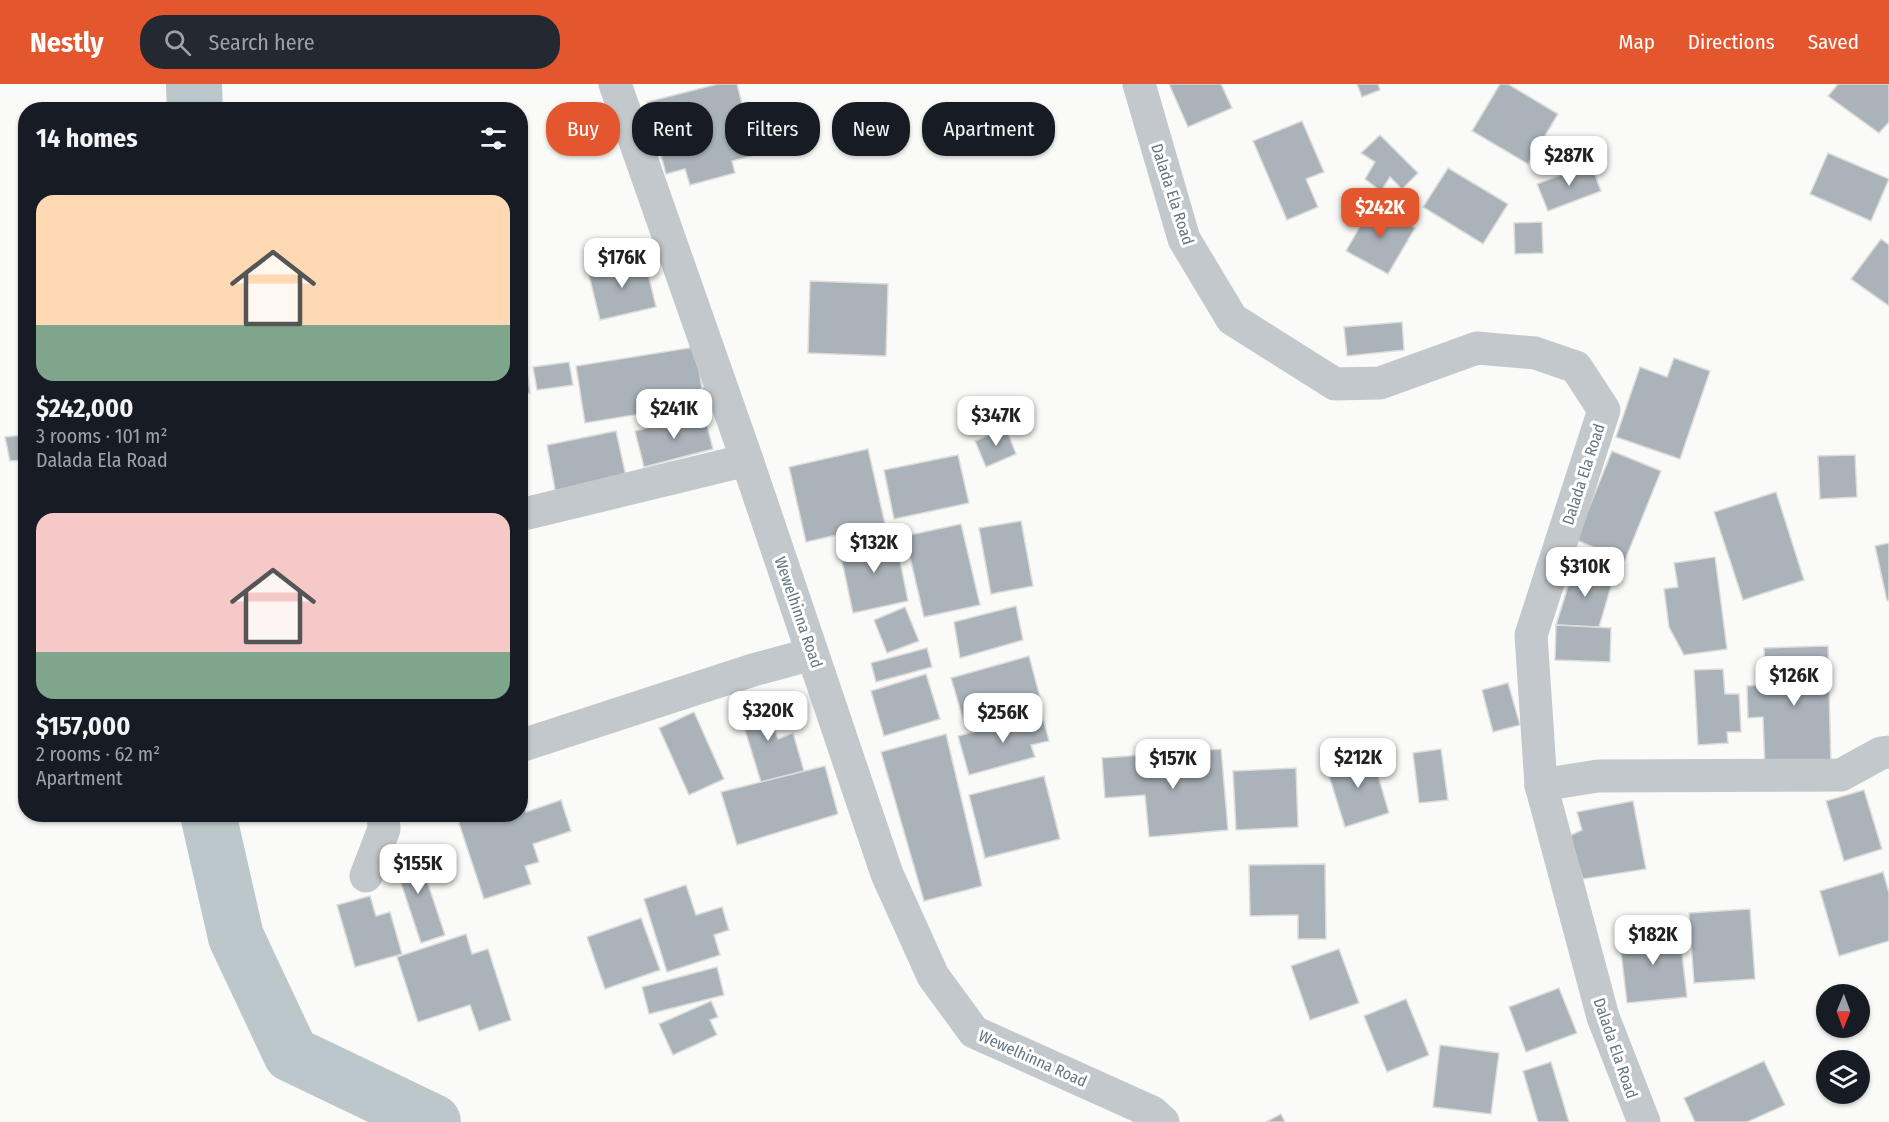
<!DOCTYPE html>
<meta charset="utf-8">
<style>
:root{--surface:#171b24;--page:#242831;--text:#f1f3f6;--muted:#9ea1a6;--accent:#e4572e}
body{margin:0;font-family:"Fira Sans Condensed",sans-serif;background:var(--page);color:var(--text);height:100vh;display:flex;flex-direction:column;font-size:22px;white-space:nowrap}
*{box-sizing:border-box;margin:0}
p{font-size:20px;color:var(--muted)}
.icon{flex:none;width:33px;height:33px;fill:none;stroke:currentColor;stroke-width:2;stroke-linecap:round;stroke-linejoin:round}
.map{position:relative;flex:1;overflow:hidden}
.side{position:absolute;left:18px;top:18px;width:510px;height:720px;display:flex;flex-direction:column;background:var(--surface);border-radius:24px;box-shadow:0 2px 4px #0004}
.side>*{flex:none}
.guide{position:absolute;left:546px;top:18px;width:570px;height:54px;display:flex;gap:12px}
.needle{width:39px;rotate:181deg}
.controls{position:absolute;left:1816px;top:900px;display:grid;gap:12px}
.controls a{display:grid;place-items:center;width:54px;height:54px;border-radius:50%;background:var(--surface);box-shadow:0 2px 4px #0004;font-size:30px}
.price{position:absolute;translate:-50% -51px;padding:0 14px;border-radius:12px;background:#fff;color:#222;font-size:20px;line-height:39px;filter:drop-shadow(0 2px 3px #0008)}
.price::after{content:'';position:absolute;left:50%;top:36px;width:18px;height:14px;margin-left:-9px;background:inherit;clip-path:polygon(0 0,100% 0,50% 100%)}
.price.selected{background:var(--accent);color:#fff}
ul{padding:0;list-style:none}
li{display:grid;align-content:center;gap:12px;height:318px;padding:0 18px}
li span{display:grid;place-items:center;height:186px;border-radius:18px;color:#555}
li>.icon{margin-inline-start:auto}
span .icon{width:108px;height:108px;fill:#fffc;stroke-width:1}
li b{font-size:26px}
h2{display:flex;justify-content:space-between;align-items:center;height:72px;padding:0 18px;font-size:26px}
.chip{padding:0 21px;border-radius:24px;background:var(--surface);box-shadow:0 2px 4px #0004;font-size:21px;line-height:54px}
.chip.selected{background:var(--accent);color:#fff}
header{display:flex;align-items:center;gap:36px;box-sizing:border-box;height:84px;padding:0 30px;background:var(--accent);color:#fff}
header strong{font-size:28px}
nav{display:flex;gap:33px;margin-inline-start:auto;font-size:21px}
.search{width:420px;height:54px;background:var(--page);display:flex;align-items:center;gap:15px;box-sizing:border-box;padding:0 21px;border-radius:24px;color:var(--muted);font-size:22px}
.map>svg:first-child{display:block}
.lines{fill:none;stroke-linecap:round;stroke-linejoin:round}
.river{stroke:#bbc7cb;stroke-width:56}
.building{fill:#aab3b9;stroke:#dcdcda;stroke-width:1.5}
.minor{stroke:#c3c8cc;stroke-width:33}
.labels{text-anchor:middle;stroke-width:6;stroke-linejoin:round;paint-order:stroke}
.street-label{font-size:16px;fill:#657683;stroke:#fff}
</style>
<header>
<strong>Nestly</strong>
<div class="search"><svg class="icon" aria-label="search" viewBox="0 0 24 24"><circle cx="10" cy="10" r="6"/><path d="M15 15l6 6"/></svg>Search here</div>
<nav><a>Map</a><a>Directions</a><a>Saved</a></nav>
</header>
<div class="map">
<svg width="1889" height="1038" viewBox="0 0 1889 1038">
<rect width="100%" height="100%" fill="#fafaf8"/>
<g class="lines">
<!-- river -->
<g class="river">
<polyline points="194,0 195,26"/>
<polyline points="208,730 236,853 291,970 433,1038"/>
</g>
</g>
<!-- building -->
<g class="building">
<polygon points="718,0 737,0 755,71 732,77 735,89 690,101 685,85 666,90 647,18"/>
<polygon points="1169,0 1221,0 1232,24 1188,43"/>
<polygon points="1357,0 1378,0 1380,6 1362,13"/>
<polygon points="1500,0 1508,0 1558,30 1528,80 1472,47"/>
<polygon points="1838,0 1889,0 1889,38 1879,49 1828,12"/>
<polygon points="1302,37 1324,88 1306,95 1318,123 1287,136 1253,57"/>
<polygon points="1380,51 1418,89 1402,105 1390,93 1381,107 1365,95 1375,78 1361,69"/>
<polygon points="1828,69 1889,95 1871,137 1810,110"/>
<polygon points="1591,80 1601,107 1548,127 1537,100"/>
<polygon points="1448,84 1508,120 1483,160 1423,123"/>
<polygon points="1373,120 1415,144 1388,190 1346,167"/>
<polygon points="1542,138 1543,169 1515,170 1514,139"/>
<polygon points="1881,155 1889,161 1889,222 1851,195"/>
<polygon points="644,173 656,223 600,236 588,187"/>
<polygon points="810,197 888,200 886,272 808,269"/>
<polygon points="1402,238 1404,266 1347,272 1344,243"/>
<polygon points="695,263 702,304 711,302 714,318 585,339 576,282"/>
<polygon points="1674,274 1710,287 1680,375 1616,353 1640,283 1667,293"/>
<polygon points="569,278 573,301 537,306 533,283"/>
<polygon points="526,279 530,309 520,310 520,280"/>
<polygon points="704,330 713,365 644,383 635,347"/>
<polygon points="1006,344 1016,370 986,383 975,357"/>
<polygon points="616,347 627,397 556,411 547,361"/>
<polygon points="24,351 26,376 10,377 5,353"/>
<polygon points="868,365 885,440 806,458 789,383"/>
<polygon points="1612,367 1661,387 1625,476 1576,456"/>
<polygon points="958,371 969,419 894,435 884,386"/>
<polygon points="1855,371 1857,413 1820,415 1818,372"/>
<polygon points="1776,408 1804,496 1743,516 1714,428"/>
<polygon points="1021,437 1033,502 991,510 979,444"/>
<polygon points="961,440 980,521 924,533 905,452"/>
<polygon points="895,452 908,517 853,529 839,463"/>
<polygon points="1889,459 1889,516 1887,517 1875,462"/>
<polygon points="1715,473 1727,565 1684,571 1669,543 1664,505 1678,503 1674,479"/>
<polygon points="1575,480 1614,492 1599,543 1556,541"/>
<polygon points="1016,522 1023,556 960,574 954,538"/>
<polygon points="905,523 919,557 887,569 874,536"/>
<polygon points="1556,541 1611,544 1610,578 1555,576"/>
<polygon points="1828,562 1831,683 1765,684 1763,633 1748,634 1747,602 1765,601 1764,564"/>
<polygon points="927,564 932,583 876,598 871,579"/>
<polygon points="1029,572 1041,617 964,638 951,594"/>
<polygon points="1723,585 1725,610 1739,610 1741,648 1727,648 1728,659 1698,661 1694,586"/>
<polygon points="926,590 940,635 884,652 871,607"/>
<polygon points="1508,599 1520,641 1493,648 1482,606"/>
<polygon points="762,609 778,655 793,649 804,687 761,698 737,620"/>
<polygon points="694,628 724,695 689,711 659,644"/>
<polygon points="1042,630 1049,657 1031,661 1035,673 969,691 958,652"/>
<polygon points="946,650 982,802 924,817 881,668"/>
<polygon points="1221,665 1228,746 1149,753 1145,711 1105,714 1102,674"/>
<polygon points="1441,665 1448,716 1419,719 1413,669"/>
<polygon points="1371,668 1389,729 1345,743 1326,682"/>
<polygon points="825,682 838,730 737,761 721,708"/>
<polygon points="1296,684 1298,743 1236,746 1233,687"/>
<polygon points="1044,692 1060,755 985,774 969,711"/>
<polygon points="1864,706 1882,765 1844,777 1826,717"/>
<polygon points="520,712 526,728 561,716 571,747 533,760 539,778 525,782 531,800 484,815 456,730 520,730"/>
<polygon points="1633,717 1646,785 1583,795 1569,752 1582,746 1577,728"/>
<polygon points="416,764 445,851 421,859 392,772"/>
<polygon points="1325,780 1326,855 1298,855 1298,831 1250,832 1249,781"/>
<polygon points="1883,788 1889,809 1889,857 1839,872 1820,807"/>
<polygon points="686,801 696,831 722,823 729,846 714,851 720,871 667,888 644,815"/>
<polygon points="370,812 376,832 390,828 402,870 355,883 337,821"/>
<polygon points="1750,825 1755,895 1694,899 1689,829"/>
<polygon points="641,834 660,886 605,905 587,853"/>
<polygon points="1679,844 1687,913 1627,919 1619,850"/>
<polygon points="466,850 472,870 488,865 511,936 479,947 470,921 418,938 397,873"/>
<polygon points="1339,865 1359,919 1310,936 1291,882"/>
<polygon points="717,883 724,911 649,930 642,903"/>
<polygon points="1559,904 1577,949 1526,968 1509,923"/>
<polygon points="1406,915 1429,971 1387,988 1364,932"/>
<polygon points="711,917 718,933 710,936 717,951 673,971 659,940"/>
<polygon points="1440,961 1499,969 1491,1030 1433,1023"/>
<polygon points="1764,977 1785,1021 1747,1038 1695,1038 1684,1014"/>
<polygon points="1551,978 1569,1038 1538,1038 1523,987"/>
<polygon points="1281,1030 1285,1038 1266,1038"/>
</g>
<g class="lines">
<!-- minor -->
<g class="minor">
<polyline points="615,0 747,376 887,790 933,892 974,948 1152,1028 1163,1038"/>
<polyline points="1139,0 1184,155 1232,235 1335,300 1380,299 1477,264 1535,269 1576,283 1604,326 1531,551 1541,701 1603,933 1644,1038"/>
<polyline points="520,431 747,376"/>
<polyline points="520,662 753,586 812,570"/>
<polyline points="1541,701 1598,692 1841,691 1881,669 1889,668"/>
<polyline points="366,792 384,745 383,730"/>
</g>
</g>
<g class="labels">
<!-- street labels -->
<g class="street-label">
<text transform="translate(1173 110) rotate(72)" y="6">Dalada Ela Road</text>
<text transform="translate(1583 390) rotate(-72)" y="6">Dalada Ela Road</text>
<text transform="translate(799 528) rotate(71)" y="6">Wewelhinna Road</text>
<text transform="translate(1616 964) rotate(71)" y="6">Dalada Ela Road</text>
<text transform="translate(1033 974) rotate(24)" y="6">Wewelhinna Road</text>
</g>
</g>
</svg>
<div class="controls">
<a><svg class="needle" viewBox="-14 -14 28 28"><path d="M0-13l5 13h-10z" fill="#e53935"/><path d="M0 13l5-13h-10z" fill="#9ea1a6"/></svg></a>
<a><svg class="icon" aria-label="layers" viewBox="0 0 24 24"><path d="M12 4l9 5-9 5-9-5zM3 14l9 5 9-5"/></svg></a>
</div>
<b class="price" style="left:1569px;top:103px">$287K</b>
<b class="price selected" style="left:1380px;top:155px">$242K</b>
<b class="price" style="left:622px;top:205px">$176K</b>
<b class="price" style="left:674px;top:356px">$241K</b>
<b class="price" style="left:996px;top:363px">$347K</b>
<b class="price" style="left:874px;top:490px">$132K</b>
<b class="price" style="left:1585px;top:514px">$310K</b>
<b class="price" style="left:1794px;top:623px">$126K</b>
<b class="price" style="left:768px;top:658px">$320K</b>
<b class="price" style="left:1003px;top:660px">$256K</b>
<b class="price" style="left:1358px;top:705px">$212K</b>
<b class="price" style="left:1173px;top:706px">$157K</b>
<b class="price" style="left:418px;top:811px">$155K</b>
<b class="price" style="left:1653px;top:882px">$182K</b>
<div class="guide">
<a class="chip selected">Buy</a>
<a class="chip">Rent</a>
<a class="chip">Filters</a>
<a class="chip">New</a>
<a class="chip">Apartment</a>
</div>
<section class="side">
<h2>14 homes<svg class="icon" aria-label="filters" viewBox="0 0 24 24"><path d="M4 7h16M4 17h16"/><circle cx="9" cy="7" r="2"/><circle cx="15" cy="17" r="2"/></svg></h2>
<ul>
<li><span style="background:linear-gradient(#ffd9b3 70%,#7fa58c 0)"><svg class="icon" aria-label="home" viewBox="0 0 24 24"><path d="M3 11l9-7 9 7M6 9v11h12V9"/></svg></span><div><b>$242,000</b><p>3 rooms · 101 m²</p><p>Dalada Ela Road</p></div></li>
<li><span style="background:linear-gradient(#f6c9c9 75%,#7fa58c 0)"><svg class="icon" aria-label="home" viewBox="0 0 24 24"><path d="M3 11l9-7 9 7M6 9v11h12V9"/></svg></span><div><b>$157,000</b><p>2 rooms · 62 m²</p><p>Apartment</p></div></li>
</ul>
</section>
</div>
